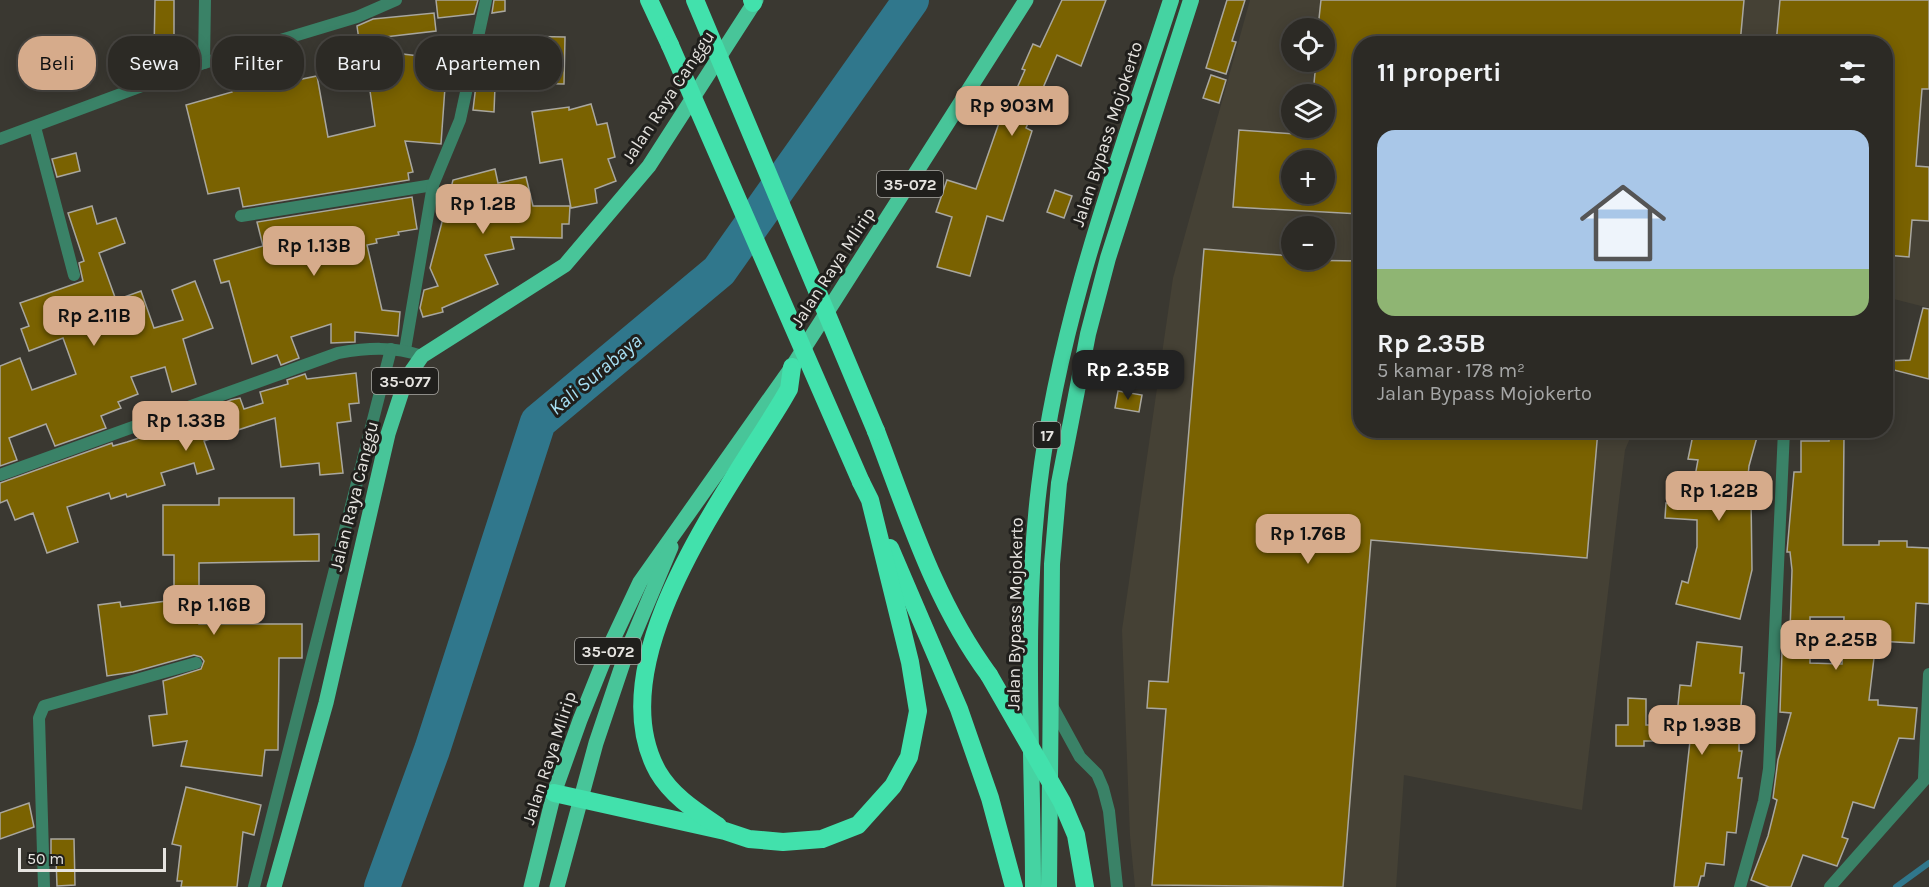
<!DOCTYPE html>
<html lang="id">
<meta charset="utf-8">
<style>
:root{--surface:#2c2a25;--page:#34322d;--text:#f1f3f6;--muted:#a6a7a7;--line:#484642;--accent:#d6ab8b}
body{margin:0;font-family:Karla,sans-serif;background:var(--page);color:var(--text);height:100vh;display:flex;flex-direction:column;font-size:22px;white-space:nowrap}
*{box-sizing:border-box;margin:0}
p{font-size:20px;color:var(--muted)}
.icon{flex:none;width:33px;height:33px;fill:none;stroke:currentColor;stroke-width:2;stroke-linecap:round;stroke-linejoin:round}
.map{position:relative;flex:1;overflow:hidden}
.panel{position:absolute;left:1353px;top:36px;width:540px;height:402px;display:flex;flex-direction:column;background:var(--surface);border-radius:24px;box-shadow:0 3px 15px #0003,0 0 0 2px var(--line)}
.panel>*{flex:none}
.banner{position:absolute;left:18px;top:36px;width:570px;height:54px;display:flex;gap:12px}
.fabs{position:absolute;left:1281px;top:18px;display:grid;gap:12px}
.fabs a{display:grid;place-items:center;width:54px;height:54px;border-radius:50%;background:var(--surface);box-shadow:0 3px 15px #0003,0 0 0 2px var(--line);font-size:30px}
.scale{position:absolute;left:18px;bottom:15px;width:148px;box-sizing:border-box;padding-left:6px;border:3px solid #e6e4e0;border-top:0;font-size:16px;line-height:21px;white-space:nowrap;color:#e6e4e0;-webkit-text-stroke:4px #201f1c;paint-order:stroke}
.price{position:absolute;translate:-50% -51px;padding:0 14px;border-radius:12px;background:var(--accent);color:#111;font-size:20px;line-height:39px;filter:drop-shadow(0 2px 3px #0008)}
.price::after{content:'';position:absolute;left:50%;top:36px;width:18px;height:14px;margin-left:-9px;background:inherit;clip-path:polygon(0 0,100% 0,50% 100%)}
.price.active{background:#222;color:#fff}
ul{padding:0;list-style:none}
li{display:grid;align-content:center;gap:12px;height:318px;padding:0 24px}
li span{display:grid;place-items:center;height:186px;border-radius:18px;color:#555}
li>.icon{margin-inline-start:auto}
span .icon{width:108px;height:108px;fill:#fffc;stroke-width:1}
li b{font-size:26px}
h2{display:flex;justify-content:space-between;align-items:center;height:72px;padding:0 24px;font-size:26px}
.tag{padding:0 21px;border-radius:24px;background:var(--surface);box-shadow:0 3px 15px #0003,0 0 0 2px var(--line);font-size:21px;line-height:54px}
.tag.active{background:var(--accent);color:#111}
.map>svg:first-child{display:block}
.built{fill:#454135;fill-rule:evenodd}
.lines{fill:none;stroke-linecap:round;stroke-linejoin:round}
.stream{stroke:#30778c;stroke-width:6}
.river{stroke:#30778c;stroke-width:36}
.building{fill:#7a6201;stroke:#a9a79f;stroke-width:1.5;fill-rule:evenodd}
.minor{stroke:#3a8267;stroke-width:12}
.primary{stroke:#48c599;stroke-width:15}
.trunk{stroke:#45d3a2;stroke-width:16}
.motorway{stroke:#42e1ac;stroke-width:18}
.motorway-bridge{stroke:#42e1ac;stroke-width:18}
.labels{text-anchor:middle;stroke-width:6;stroke-linejoin:round;paint-order:stroke}
.shield{fill:#201f1c;stroke:#aba9a5;stroke-width:1.5}
.shield-label{font-size:16px;font-weight:bold;fill:#e6e4e0}
.street-label{font-size:18px;fill:#e6e4e0;stroke:#201f1c}
.water-label{font-size:20px;font-style:italic;fill:#a8e0f4;stroke:#201f1c}
</style>
<div class="map">
<svg width="1929" height="887" viewBox="0 0 1929 887">
<rect width="100%" height="100%" fill="#3a3831"/>
<!-- built -->
<path class="built" d="M1250,0H1929V308L1886,297V44H1360V430L1633,431L1625,450L1582,810L1404,775L1396,887H1135L1130,836L1122,630L1173,278ZM1292,28H1324V62H1292ZM1292,94H1324V128H1292ZM1292,160H1324V194H1292ZM1292,226H1324V260H1292Z"/>
<g class="lines">
<!-- stream -->
<polyline class="stream" points="1896,887 1929,863"/>
<!-- river -->
<polyline class="river" points="382,887 432,750 538,422 719,271 911,0"/>
</g>
<!-- building -->
<g class="building">
<polygon points="155,0 174,0 174,52 154,52"/>
<polygon points="436,0 478,0 474,14 438,18"/>
<polygon points="494,0 505,0 505,11 492,13"/>
<polygon points="1062,0 1106,0 1081,66 1057,55 1026,128 1032,131 1003,221 987,216 970,276 937,267 952,217 936,212 947,180 976,189 1000,120 1003,120 1025,70 1022,69 1033,44 1040,47"/>
<polygon points="1227,0 1245,0 1232,41 1236,42 1226,74 1206,68"/>
<path d="M1321,0H1744L1740,44H1360V214L1233,207L1239,130L1310,135V128H1324V94H1313L1316,62H1324V28H1318ZM1290,160H1324V194H1288Z"/>
<polygon points="1780,0 1929,0 1929,89 1922,89 1916,166 1929,167 1929,221 1912,220 1909,257 1886,255 1886,44 1776,44"/>
<polygon points="434,13 436,31 359,40 357,26 373,19"/>
<polygon points="514,36 565,37 564,84 512,83"/>
<polygon points="351,48 462,61 458,88 445,87 441,144 405,141 413,172 408,173 409,180 243,207 239,188 208,194 186,105 232,92 230,85 290,73 292,81 317,76 328,137 375,126 368,77 345,82 338,50"/>
<polygon points="1211,75 1226,80 1219,103 1203,98"/>
<polygon points="476,85 495,86 494,112 473,110"/>
<polygon points="591,104 597,125 607,123 615,157 608,159 616,181 595,189 597,203 571,208 562,159 540,163 532,112 569,107 569,110"/>
<polygon points="76,153 80,171 57,177 52,159"/>
<polygon points="495,169 498,183 526,177 533,206 570,206 569,224 562,224 562,238 511,237 514,249 485,255 498,284 442,308 443,312 423,317 420,308 424,290 438,286 430,268 453,180"/>
<polygon points="1055,190 1072,196 1064,218 1047,212"/>
<polygon points="412,197 417,229 398,232 399,235 376,239 377,243 367,245 382,310 400,312 398,336 355,332 355,342 331,343 331,324 291,337 299,358 281,365 277,355 252,364 229,281 221,283 214,260 263,246 257,222"/>
<polygon points="92,206 97,224 116,218 125,243 99,253 116,300 141,291 154,328 183,320 172,290 195,281 213,328 183,339 196,384 172,392 165,367 131,377 138,394 118,402 121,408 101,416 106,428 55,446 46,424 9,438 17,460 0,466 0,366 20,358 32,390 76,374 63,338 29,351 21,329 29,326 20,303 83,281 79,263 84,261 68,213"/>
<polygon points="1204,249 1292,256 1292,260 1360,261 1360,430 1598,430 1587,558 1371,540 1343,887 1152,885 1166,709 1147,708 1149,681 1168,682"/>
<polygon points="1923,308 1929,309 1929,379 1886,368 1886,361 1910,360"/>
<polygon points="356,373 359,403 349,404 351,421 337,423 343,473 320,475 319,463 281,467 275,418 204,441 214,469 197,474 194,463 161,473 165,485 127,497 126,494 111,499 109,493 67,507 78,542 47,553 33,513 15,520 7,500 0,503 0,483 112,443 113,446 127,442 212,414 210,408 231,400 240,398 244,409 263,403 260,392 288,384 287,380 305,374 307,379"/>
<polygon points="1118,391 1142,395 1139,412 1115,408"/>
<polygon points="1694,430 1759,430 1749,466 1746,496 1751,496 1752,570 1740,619 1676,604 1682,581 1688,583 1697,547 1697,520 1665,518 1666,503 1690,504 1698,460 1688,459"/>
<polygon points="1829,436 1844,436 1843,545 1879,545 1879,541 1907,541 1907,547 1929,548 1929,604 1916,603 1914,643 1876,641 1869,700 1878,700 1878,705 1917,708 1914,739 1899,738 1874,808 1853,802 1842,837 1848,839 1837,866 1803,855 1791,887 1769,887 1751,880 1768,836 1777,800 1773,798 1778,760 1791,713 1780,712 1782,651 1810,654 1810,663 1842,664 1844,617 1810,617 1810,636 1790,631 1792,570 1790,552 1787,552 1794,472 1801,472 1801,441 1829,441"/>
<polygon points="219,498 294,498 294,535 319,534 319,561 199,563 199,624 302,624 302,658 279,658 278,750 265,750 262,776 181,766 187,741 153,746 149,716 167,714 163,681 201,669 204,661 201,657 194,655 133,672 107,676 98,605 120,602 121,607 174,600 174,555 163,555 163,505 219,505"/>
<polygon points="1697,642 1742,647 1740,673 1744,673 1739,728 1739,751 1742,751 1738,778 1742,778 1736,833 1727,832 1724,865 1706,863 1704,876 1701,876 1698,887 1674,887 1690,741 1644,741 1644,746 1616,746 1616,725 1628,725 1628,698 1646,699 1646,725 1676,725 1680,685 1691,686"/>
<polygon points="186,787 261,805 254,835 243,832 237,887 181,887 182,881 177,881 181,846 172,844"/>
<polygon points="29,803 34,827 0,839 0,813"/>
<polygon points="51,839 74,839 75,885 57,886 56,858 51,858"/>
</g>
<g class="lines">
<!-- minor -->
<g class="minor">
<polyline points="204,63 205,0"/>
<polyline points="35,127 74,275"/>
<polyline points="0,139 204,63 357,17 396,0"/>
<polyline points="241,216 433,185"/>
<polyline points="405,350 433,185 460,120 486,0"/>
<path d="M0,475L338,353C367,348 394,346 422,356"/>
<polyline points="1051,704 1080,757 1097,774 1103,788 1109,811 1117,887"/>
<polyline points="1924,778 1929,674"/>
<polyline points="44,887 39,718 44,706 196,663"/>
<polyline points="254,887 391,349"/>
<polyline points="1740,887 1764,801 1769,769 1784,430"/>
<polyline points="1830,887 1929,775"/>
</g>
<!-- primary -->
<g class="primary">
<polyline points="274,887 326,703 388,434 406,379 422,356 565,265 649,166 756,0"/>
<polyline points="531,887 554,793 580,720 608,650 640,582 792,367 1026,0"/>
<polyline points="557,887 596,743 626,654 671,547"/>
</g>
<!-- trunk -->
<g class="trunk">
<path d="M1033,887C1033,754 1023,619 1039,487C1059,319 1119,160 1171,0"/>
<polyline points="1049,887 1052,564 1059,483 1088,334 1108,258 1191,0"/>
</g>
<!-- motorway -->
<g class="motorway">
<polyline points="649,0 670,45"/>
<polyline points="752,0 753,3"/>
<path d="M876,431C908,515 935,602 989,675"/>
<polyline points="890,548 959,709 990,798 1014,887"/>
<polyline points="554,793 725,831 749,839 783,842 822,839 858,825 893,786 909,757 918,711 910,662 870,500 861,482"/>
<path d="M718,826C696,811 672,796 658,772C597,663 727,492 782,401L789,389L792,367"/>
</g>
<!-- motorway-bridge -->
<g class="motorway-bridge">
<polyline points="695,0 876,431"/>
<polyline points="670,45 861,482"/>
<polyline points="989,675 1062,802 1076,835 1085,887"/>
</g>
</g>
<g class="labels">
<!-- shield labels -->
<g class="shield">
<rect x="877" y="171" width="66" height="26" rx="4.5"/>
<rect x="372" y="368" width="66" height="26" rx="4.5"/>
<rect x="1033.5" y="422" width="27" height="26" rx="4.5"/>
<rect x="575" y="638" width="66" height="26" rx="4.5"/>
</g>
<g class="shield-label">
<text x="910" y="190">35-072</text>
<text x="405" y="387">35-077</text>
<text x="1047" y="441">17</text>
<text x="608" y="657">35-072</text>
</g>
<!-- street labels -->
<g class="street-label">
<text transform="translate(668 97) rotate(-57)" y="6">Jalan Raya Canggu</text>
<text transform="translate(1107 134) rotate(-72)" y="6">Jalan Bypass Mojokerto</text>
<text transform="translate(833 267) rotate(-57)" y="6">Jalan Raya Mlirip</text>
<text transform="translate(354 496) rotate(-76)" y="6">Jalan Raya Canggu</text>
<text transform="translate(1015 614) rotate(-89)" y="6">Jalan Bypass Mojokerto</text>
<text transform="translate(549 758) rotate(-72)" y="6">Jalan Raya Mlirip</text>
</g>
<!-- water labels -->
<g class="water-label">
<text transform="translate(595 374) rotate(-40)" y="7">Kali Surabaya</text>
</g>
</g>
</svg>
<div class="fabs">
<a><svg class="icon" aria-label="locate" viewBox="0 0 24 24"><circle cx="12" cy="12" r="6"/><path d="M12 2v4M12 18v4M2 12h4M18 12h4"/></svg></a>
<a><svg class="icon" aria-label="layers" viewBox="0 0 24 24"><path d="M12 4l9 5-9 5-9-5zM3 14l9 5 9-5"/></svg></a>
<a>+</a>
<a>−</a>
</div>
<div class="scale">50 m</div>
<b class="price" style="left:1012px;top:137px">Rp 903M</b>
<b class="price" style="left:483px;top:235px">Rp 1.2B</b>
<b class="price" style="left:314px;top:277px">Rp 1.13B</b>
<b class="price" style="left:94px;top:347px">Rp 2.11B</b>
<b class="price active" style="left:1128px;top:401px">Rp 2.35B</b>
<b class="price" style="left:186px;top:452px">Rp 1.33B</b>
<b class="price" style="left:1719px;top:522px">Rp 1.22B</b>
<b class="price" style="left:1308px;top:565px">Rp 1.76B</b>
<b class="price" style="left:214px;top:636px">Rp 1.16B</b>
<b class="price" style="left:1836px;top:671px">Rp 2.25B</b>
<b class="price" style="left:1702px;top:756px">Rp 1.93B</b>
<div class="banner">
<a class="tag active">Beli</a>
<a class="tag">Sewa</a>
<a class="tag">Filter</a>
<a class="tag">Baru</a>
<a class="tag">Apartemen</a>
</div>
<section class="panel">
<h2>11 properti<svg class="icon" aria-label="filters" viewBox="0 0 24 24"><path d="M4 7h16M4 17h16"/><circle cx="9" cy="7" r="2"/><circle cx="15" cy="17" r="2"/></svg></h2>
<ul>
<li><span style="background:linear-gradient(#a9c7e8 75%,#8fb573 0)"><svg class="icon" aria-label="home" viewBox="0 0 24 24"><path d="M3 11l9-7 9 7M6 9v11h12V9"/></svg></span><div><b>Rp 2.35B</b><p>5 kamar · 178 m²</p><p>Jalan Bypass Mojokerto</p></div></li>
</ul>
</section>
</div>
